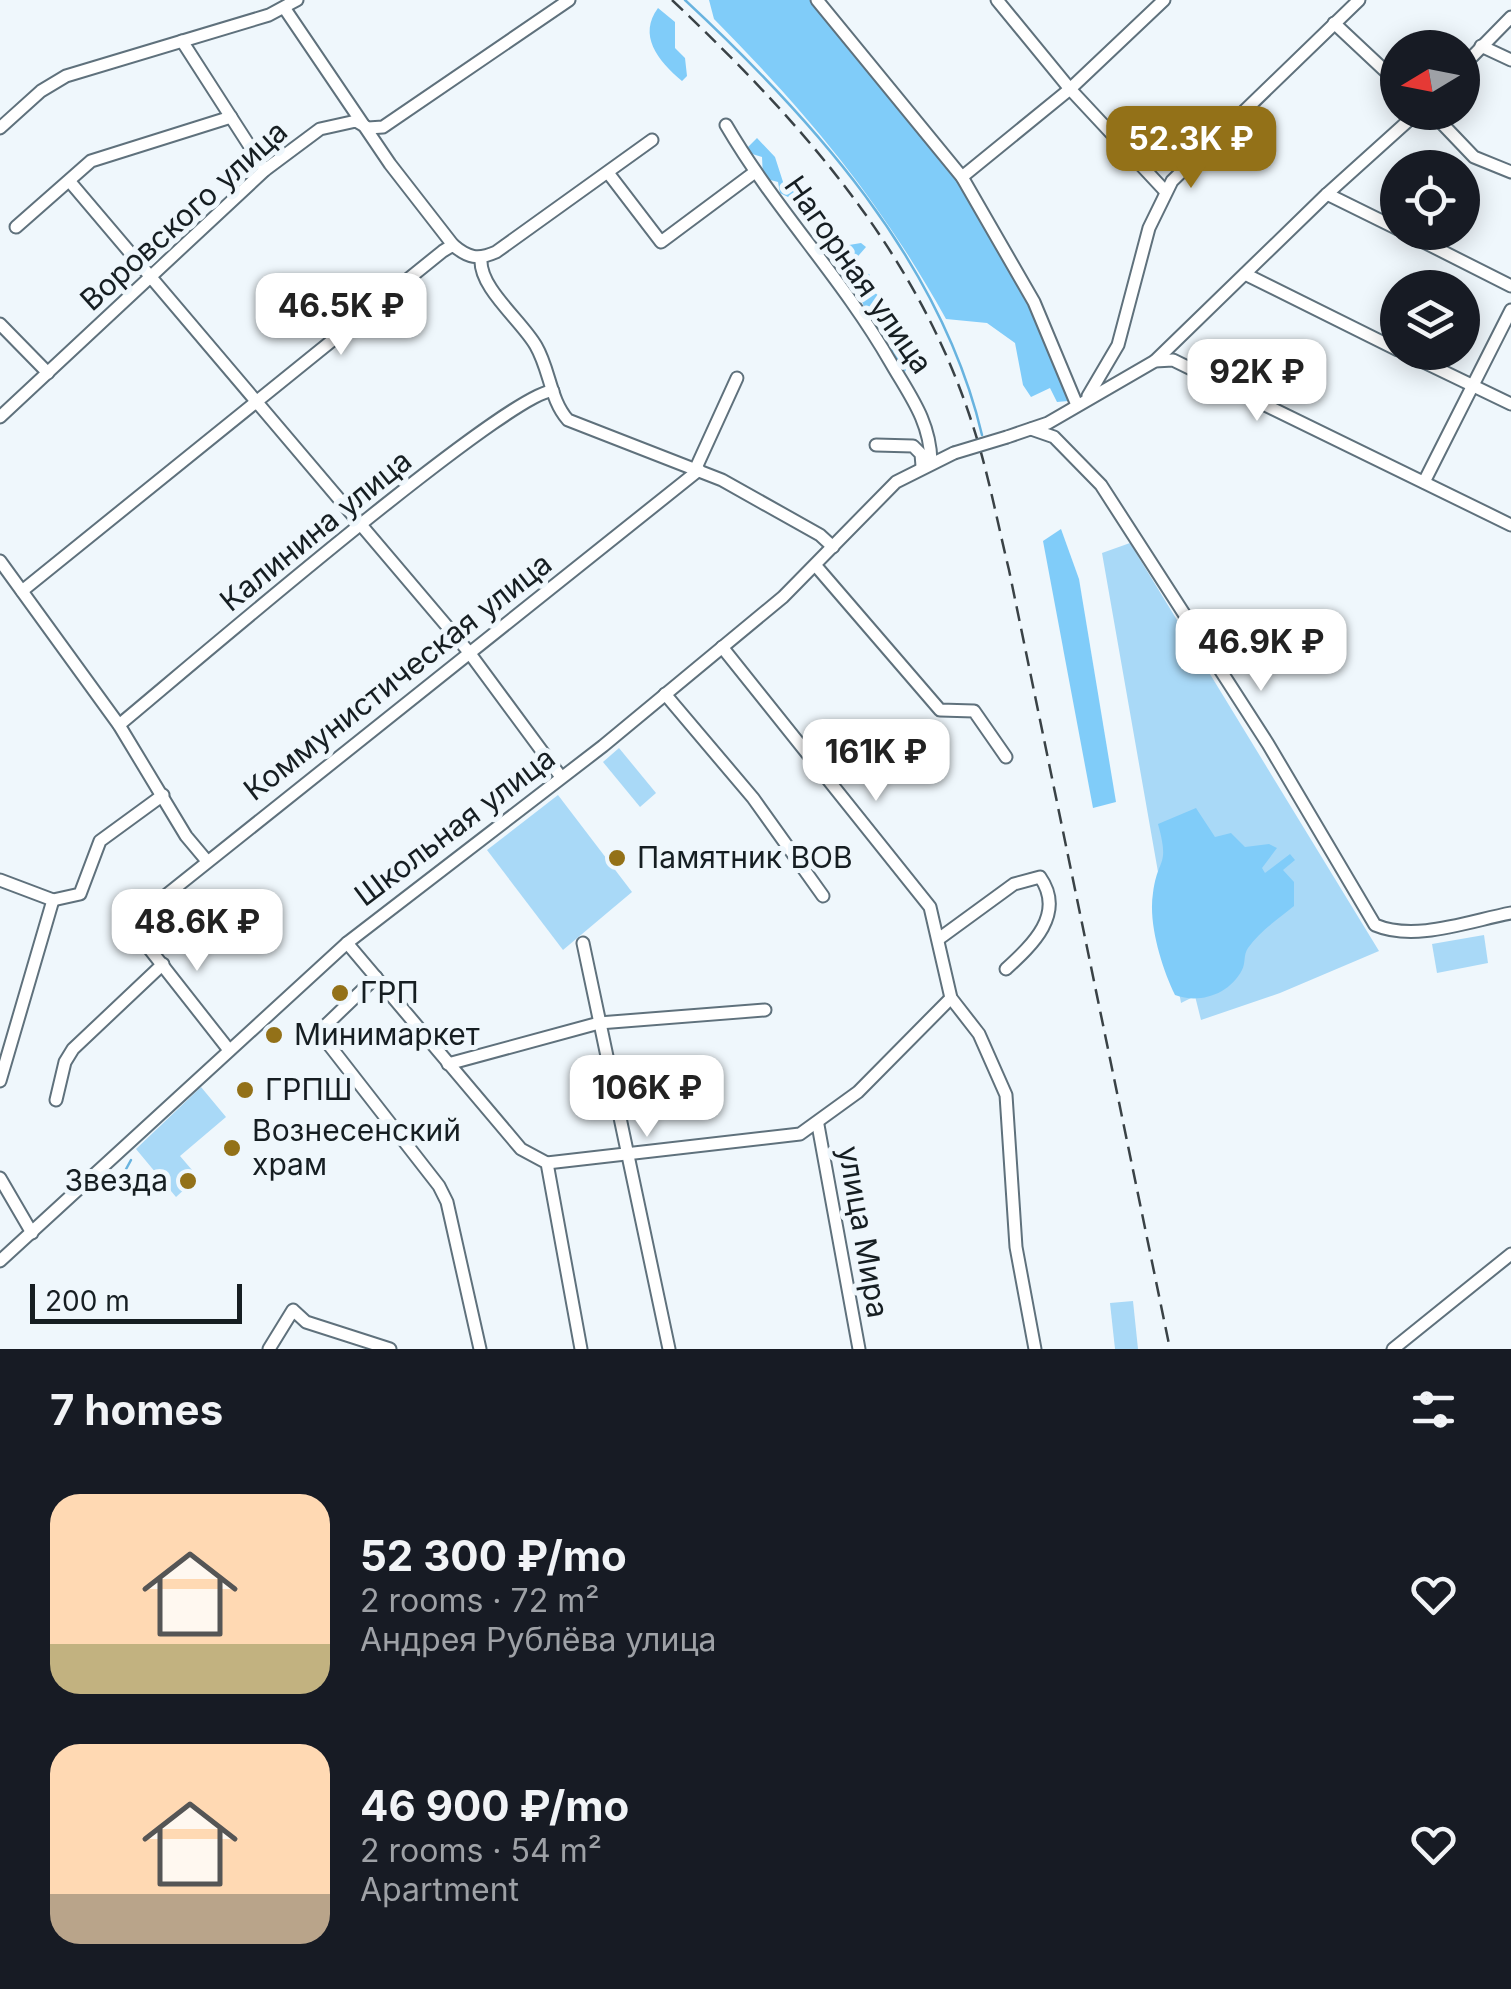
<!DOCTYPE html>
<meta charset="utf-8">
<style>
:root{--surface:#171b24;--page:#20242c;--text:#f1f3f6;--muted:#9ea1a6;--accent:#937118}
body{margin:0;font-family:Inter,sans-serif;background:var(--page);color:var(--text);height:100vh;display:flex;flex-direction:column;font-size:38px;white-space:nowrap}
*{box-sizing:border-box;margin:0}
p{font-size:32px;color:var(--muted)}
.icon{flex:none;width:55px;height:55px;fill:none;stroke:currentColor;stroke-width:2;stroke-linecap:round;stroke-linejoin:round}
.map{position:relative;height:1349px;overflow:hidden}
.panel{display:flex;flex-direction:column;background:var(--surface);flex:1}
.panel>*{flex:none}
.needle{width:65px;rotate:260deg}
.fabs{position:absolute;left:1380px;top:30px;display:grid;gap:20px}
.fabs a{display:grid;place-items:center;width:100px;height:100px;border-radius:50%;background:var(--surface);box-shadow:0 5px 25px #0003;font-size:50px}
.scale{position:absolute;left:30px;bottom:25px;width:212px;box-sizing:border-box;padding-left:10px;border:5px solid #161e22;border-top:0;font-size:28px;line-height:35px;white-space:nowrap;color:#161e22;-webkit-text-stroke:8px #eff7fc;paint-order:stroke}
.price{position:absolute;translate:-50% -85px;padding:0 22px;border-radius:20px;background:#fff;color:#222;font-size:32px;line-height:65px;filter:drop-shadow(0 2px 5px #0008)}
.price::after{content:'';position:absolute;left:50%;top:60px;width:30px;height:22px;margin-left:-15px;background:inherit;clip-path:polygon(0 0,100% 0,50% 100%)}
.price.active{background:var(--accent);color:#fff}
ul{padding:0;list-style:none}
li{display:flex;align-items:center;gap:30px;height:250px;padding:0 50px}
li span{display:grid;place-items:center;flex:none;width:280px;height:200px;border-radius:30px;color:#555}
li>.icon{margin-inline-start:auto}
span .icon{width:120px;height:120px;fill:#fffc;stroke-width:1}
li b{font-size:42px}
h2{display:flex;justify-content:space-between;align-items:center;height:120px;padding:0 50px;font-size:42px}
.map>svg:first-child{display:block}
.green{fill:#a9d9f7}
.forest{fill:#80ccf9}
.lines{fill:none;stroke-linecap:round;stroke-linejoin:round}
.stream{stroke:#68b3df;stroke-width:2.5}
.minor-casing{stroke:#5f717c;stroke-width:15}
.minor{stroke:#fff;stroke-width:11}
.rail{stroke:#3a4246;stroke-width:2.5;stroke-dasharray:15 8;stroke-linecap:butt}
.minor-bridge-casing{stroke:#5f717c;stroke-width:15;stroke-linecap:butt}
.minor-bridge{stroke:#fff;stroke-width:11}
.poi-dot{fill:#937118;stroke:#eff7fc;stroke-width:4}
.labels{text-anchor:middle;stroke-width:10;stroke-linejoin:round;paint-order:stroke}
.street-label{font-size:30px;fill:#161e22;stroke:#eff7fc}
.poi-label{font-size:30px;fill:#161e22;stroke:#eff7fc;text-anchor:start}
</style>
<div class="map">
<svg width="1511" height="1349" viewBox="0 0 1511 1349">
<rect width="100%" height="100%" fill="#eff7fc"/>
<!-- green -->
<g class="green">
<polygon points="1130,543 1379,951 1280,993 1201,1020 1195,996 1181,1003 1102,553"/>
<polygon points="619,748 656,793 640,807 603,762"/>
<polygon points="558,795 632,892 563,950 487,850"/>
<polygon points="1484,935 1488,963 1437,973 1432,944"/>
<polygon points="201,1087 226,1117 180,1156 198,1177 176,1197 136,1149"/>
<polygon points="1133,1301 1138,1349 1115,1349 1110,1303"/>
</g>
<!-- forest -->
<g class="forest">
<path d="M709,0H815L950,164L1022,285L1068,401L1057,402L1050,388L1031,397L1023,385L1015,343L987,323L946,319C880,200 809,115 714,19Z"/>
<path d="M658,8L675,22V48L685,58L687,76L682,81C657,60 638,35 658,8Z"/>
<path d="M757,138L775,157L784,185C801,188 816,203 813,221L795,208L796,201L780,193L778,182L763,178L762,157L749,153L748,147Z"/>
<polygon points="828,231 838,235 843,246 861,243 866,247 853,262 870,275 869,288 879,296 894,318 908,365 905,372 889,352 892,344 880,323 870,322 859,294 845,285 846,277 833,247 825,247 821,237"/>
<polygon points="1061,529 1079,579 1116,802 1093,808 1043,541"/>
<path d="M1196,808L1215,837L1231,833L1245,847L1269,844L1277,848L1262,868L1265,873L1290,854L1295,860L1283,870L1294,882V906C1278,919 1260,931 1248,948C1243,955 1246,963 1242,970C1229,995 1199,1004 1175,995C1162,968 1148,924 1153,893C1158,856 1170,868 1158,824Z"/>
</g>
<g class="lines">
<!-- stream -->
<g class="stream">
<path d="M685,0C812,118 941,261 982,435"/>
<polyline points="119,1182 131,1160"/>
</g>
<!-- minor casing -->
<g class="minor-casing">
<g id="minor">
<polyline points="817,0 962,177 1034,302 1077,405"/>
<polyline points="997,0 1070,89 1166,192"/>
<polyline points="285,9 390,164 453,245"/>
<polyline points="1334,23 1398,83"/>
<polyline points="182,41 265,170"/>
<polyline points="1481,46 1511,60"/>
<polyline points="1462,67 1511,17"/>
<polyline points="1431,112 1474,157 1511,172"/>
<path d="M726,125C775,209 843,279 891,363C910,396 930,421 931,461"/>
<polyline points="0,128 41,91 66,76 269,15 297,0"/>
<polyline points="609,174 661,242 755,172"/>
<polyline points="962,177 1070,89 1164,0"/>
<polyline points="71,183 468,651 561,777"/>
<polyline points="1327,194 1398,229"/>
<polyline points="16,227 91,161 231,117"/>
<polyline points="1404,232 1511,286"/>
<path d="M481,259C479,288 522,321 536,346C550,370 550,400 568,420L722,480L820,535L833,547"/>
<polyline points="1245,274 1398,350"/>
<polyline points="0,324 48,373"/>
<polyline points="1403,352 1511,404"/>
<polyline points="1155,361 1327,194 1418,112"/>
<polyline points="1088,396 1118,345 1149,228 1172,181 1359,0"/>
<polyline points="0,417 265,170 320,129 356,121 368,128 383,127 569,0"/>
<path d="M1031,429L1054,437L1101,485L1268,744L1375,925C1415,942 1469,921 1511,913"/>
<polyline points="1007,437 1048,423 1155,361 1173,360 1511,525"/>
<polyline points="876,445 913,446 921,454 922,466"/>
<polyline points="695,470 737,378"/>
<polyline points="1424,482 1511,310"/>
<polyline points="0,561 119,725 186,836 207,861"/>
<polyline points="816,566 940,710 974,711 1006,757"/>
<path d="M22,591L443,251L453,245C468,258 478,260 496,252L652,140"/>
<polyline points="722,647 930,907 951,998 979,1034 1006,1095 1016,1247 1035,1349"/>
<polyline points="665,694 753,798 823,896"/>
<path d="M119,725C175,679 511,389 553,391"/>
<polyline points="0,880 53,900 80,894 100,841 163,795"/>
<path d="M940,938L1014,884L1040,877C1066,914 1032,945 1006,969"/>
<polyline points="347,943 521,1149 547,1163 581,1349"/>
<polyline points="583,943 669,1349"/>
<polyline points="376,977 326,1025 326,1041 439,1186 447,1202 480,1349"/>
<polyline points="229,1050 130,924 699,470"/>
<polyline points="448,1064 599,1023 765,1010"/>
<polyline points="0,1081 53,900"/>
<polyline points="56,1100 65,1062 73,1049 163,964"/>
<polyline points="818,1125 859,1349"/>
<polyline points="547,1163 800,1134 858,1092 951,998"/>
<polyline points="0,1178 32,1233"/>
<polyline points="0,1261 347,943 603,746 783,597 896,482 954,453"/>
<polyline points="269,1349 293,1310 306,1322 390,1349"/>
<polyline points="1393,1349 1511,1254"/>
</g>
</g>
<!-- minor -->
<use href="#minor" class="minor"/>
<!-- rail -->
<path class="rail" d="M672,0C801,122 916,250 972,423C988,471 997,521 1009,570L1170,1349"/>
<!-- minor-bridge casing -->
<g class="minor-bridge-casing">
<polyline id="minor-bridge" points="954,453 1007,437"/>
</g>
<!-- minor-bridge -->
<use href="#minor-bridge" class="minor-bridge"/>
</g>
<!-- markers -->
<g class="poi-dot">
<circle cx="617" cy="858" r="10"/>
<circle cx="340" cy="993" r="10"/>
<circle cx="274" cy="1035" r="10"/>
<circle cx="245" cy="1090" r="10"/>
<circle cx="232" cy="1148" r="10"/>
<circle cx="188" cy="1181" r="10"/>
</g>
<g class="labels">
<!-- street labels -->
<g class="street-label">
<text transform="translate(184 216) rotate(-42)" y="10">Воровского улица</text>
<text transform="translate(858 275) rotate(55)" y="10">Нагорная улица</text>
<text transform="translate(316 531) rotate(-39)" y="10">Калинина улица</text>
<text transform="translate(398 677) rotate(-38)" y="10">Коммунистическая улица</text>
<text transform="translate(455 827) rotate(-37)" y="10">Школьная улица</text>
<text transform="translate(863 1232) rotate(80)" y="10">улица Мира</text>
</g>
<!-- poi labels -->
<g class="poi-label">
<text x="637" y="868">Памятник ВОВ</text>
<text x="360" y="1003">ГРП</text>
<text x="294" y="1045">Минимаркет</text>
<text x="265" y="1100">ГРПШ</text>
<text x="252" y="1141">Вознесенский<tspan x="252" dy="34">храм</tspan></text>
<text x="168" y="1191" text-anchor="end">Звезда</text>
</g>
</g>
</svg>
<div class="fabs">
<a><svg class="needle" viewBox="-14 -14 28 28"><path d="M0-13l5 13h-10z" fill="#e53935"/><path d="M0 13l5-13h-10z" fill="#9ea1a6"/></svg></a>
<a><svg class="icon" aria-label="locate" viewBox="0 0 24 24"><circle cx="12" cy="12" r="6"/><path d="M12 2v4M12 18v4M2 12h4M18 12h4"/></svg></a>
<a><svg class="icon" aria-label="layers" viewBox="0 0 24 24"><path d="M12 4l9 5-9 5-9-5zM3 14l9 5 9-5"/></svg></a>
</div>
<div class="scale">200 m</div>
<b class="price active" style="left:1191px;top:191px">52.3K ₽</b>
<b class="price" style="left:341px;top:358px">46.5K ₽</b>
<b class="price" style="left:1257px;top:424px">92K ₽</b>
<b class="price" style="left:1261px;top:694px">46.9K ₽</b>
<b class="price" style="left:876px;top:804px">161K ₽</b>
<b class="price" style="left:197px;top:974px">48.6K ₽</b>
<b class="price" style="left:647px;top:1140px">106K ₽</b>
</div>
<section class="panel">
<h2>7 homes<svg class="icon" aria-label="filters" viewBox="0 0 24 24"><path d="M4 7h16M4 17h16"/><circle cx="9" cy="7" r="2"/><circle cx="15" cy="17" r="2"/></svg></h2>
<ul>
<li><span style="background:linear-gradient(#ffd9b3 75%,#c2b280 0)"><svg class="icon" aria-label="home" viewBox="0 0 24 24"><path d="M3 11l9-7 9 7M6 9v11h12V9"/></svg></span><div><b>52 300 ₽/mo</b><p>2 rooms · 72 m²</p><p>Андрея Рублёва улица</p></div><svg class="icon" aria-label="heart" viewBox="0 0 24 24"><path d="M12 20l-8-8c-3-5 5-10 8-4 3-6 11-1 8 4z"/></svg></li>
<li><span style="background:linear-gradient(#ffd9b3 75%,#b9a48a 0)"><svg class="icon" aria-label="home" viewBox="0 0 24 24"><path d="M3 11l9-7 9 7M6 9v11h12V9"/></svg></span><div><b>46 900 ₽/mo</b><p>2 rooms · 54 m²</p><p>Apartment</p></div><svg class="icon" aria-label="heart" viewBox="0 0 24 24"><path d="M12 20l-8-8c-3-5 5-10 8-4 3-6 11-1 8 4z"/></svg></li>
</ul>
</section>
